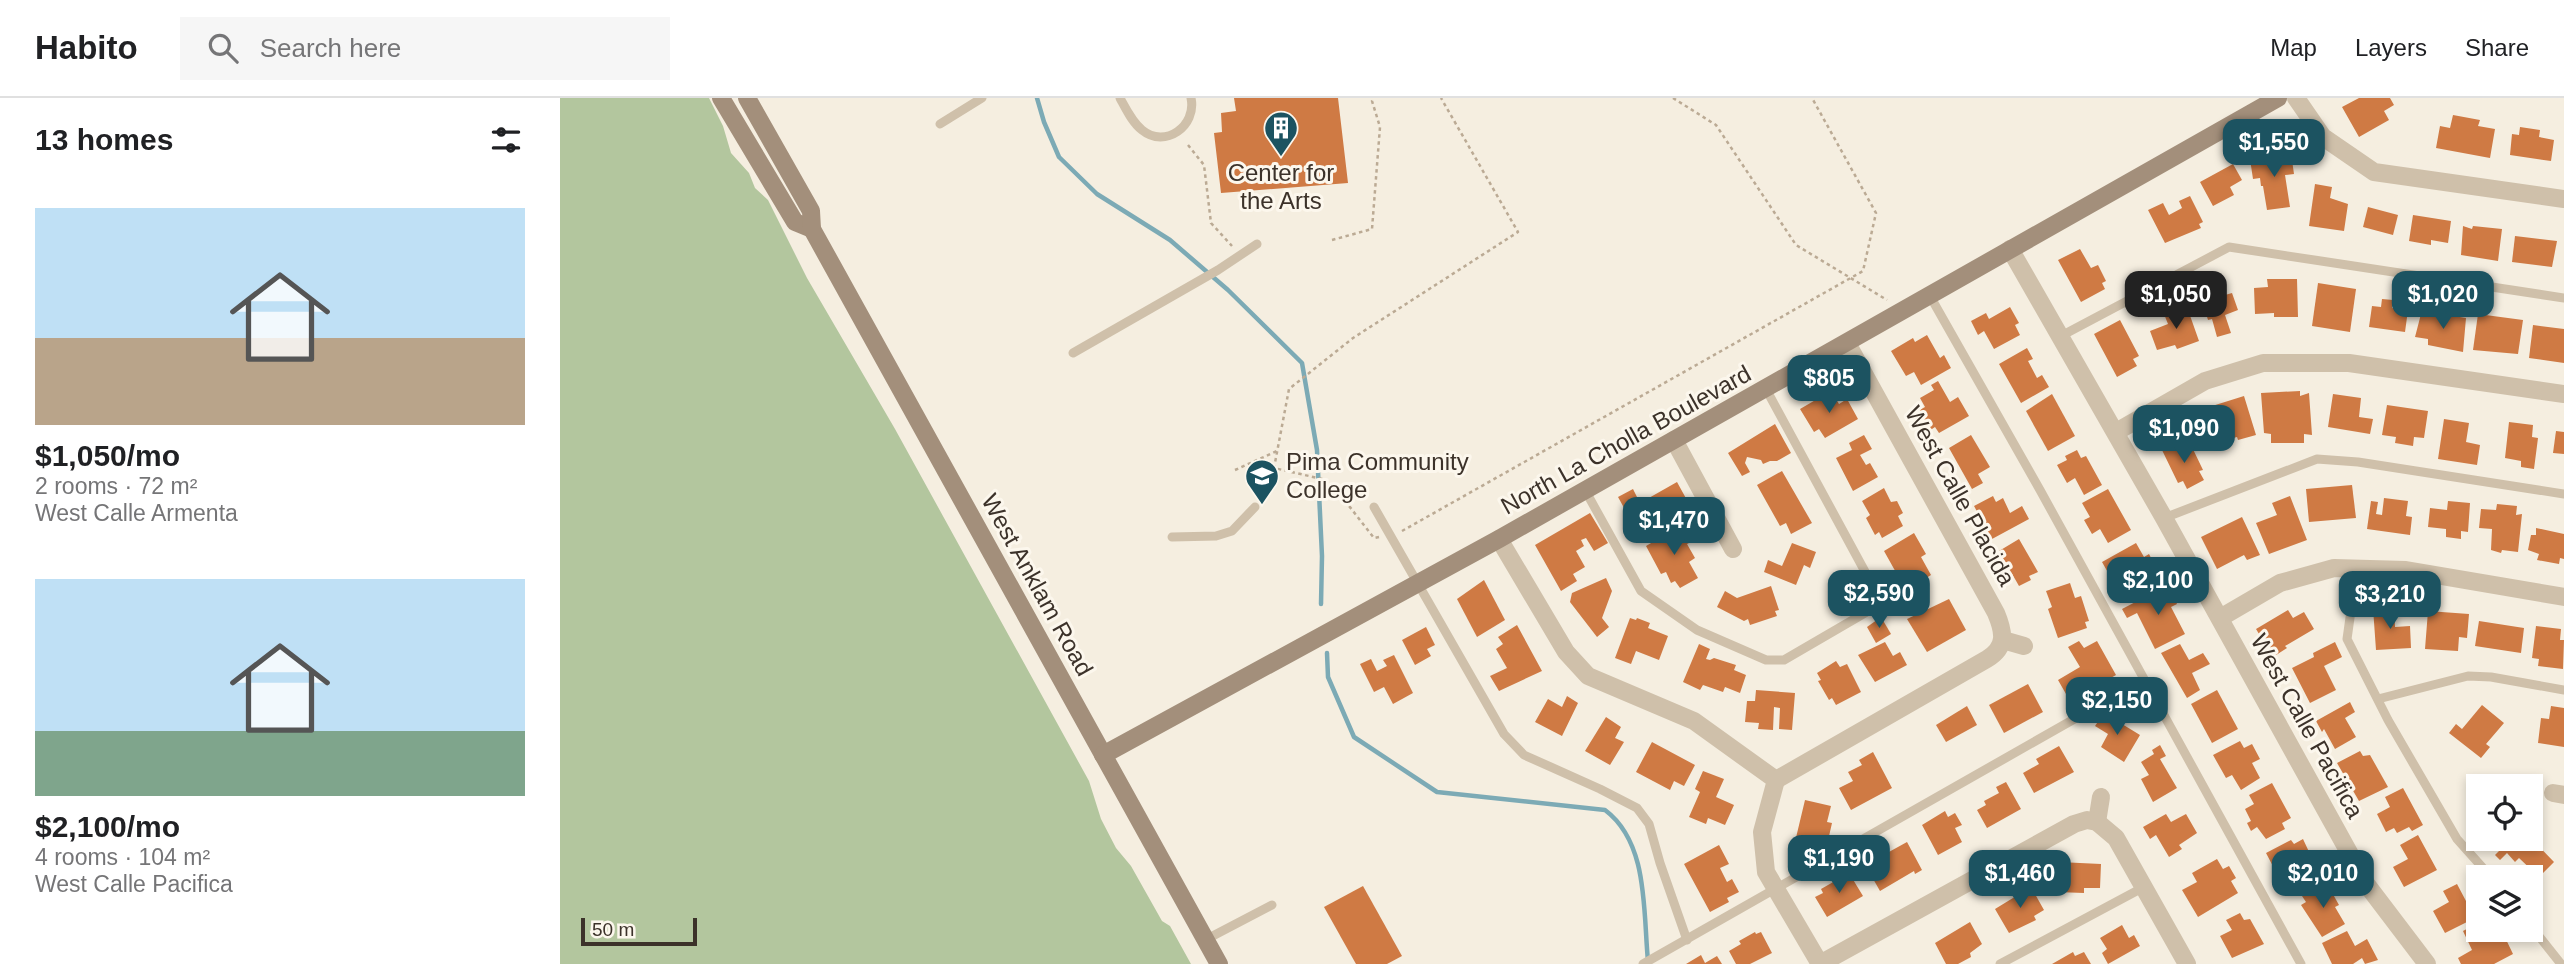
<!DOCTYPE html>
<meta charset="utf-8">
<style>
:root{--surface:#fff;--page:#f6f6f6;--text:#202124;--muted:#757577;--line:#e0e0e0;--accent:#1c5361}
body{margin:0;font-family:Arial,sans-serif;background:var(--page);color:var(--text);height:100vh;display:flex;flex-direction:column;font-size:26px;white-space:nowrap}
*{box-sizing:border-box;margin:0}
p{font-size:23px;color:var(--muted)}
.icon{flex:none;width:38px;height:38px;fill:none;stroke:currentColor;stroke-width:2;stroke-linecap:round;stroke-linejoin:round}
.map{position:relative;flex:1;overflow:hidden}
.drawer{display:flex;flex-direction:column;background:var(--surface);width:560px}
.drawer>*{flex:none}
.fabs{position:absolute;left:1906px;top:676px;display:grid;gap:14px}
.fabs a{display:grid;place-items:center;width:77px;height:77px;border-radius:0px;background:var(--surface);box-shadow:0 4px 10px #0003;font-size:35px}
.scale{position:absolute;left:21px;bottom:18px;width:116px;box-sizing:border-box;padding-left:7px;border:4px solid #3c322a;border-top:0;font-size:19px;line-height:24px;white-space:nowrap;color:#3c322a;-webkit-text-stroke:5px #fcf7ed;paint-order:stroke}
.price{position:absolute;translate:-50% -60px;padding:0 16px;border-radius:14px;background:var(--accent);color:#fff;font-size:23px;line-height:46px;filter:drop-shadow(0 2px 4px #0008)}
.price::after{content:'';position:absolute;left:50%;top:42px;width:21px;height:16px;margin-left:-10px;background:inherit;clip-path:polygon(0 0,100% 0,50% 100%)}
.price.active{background:#222;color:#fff}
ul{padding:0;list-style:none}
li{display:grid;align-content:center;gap:14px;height:371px;padding:0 35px}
li span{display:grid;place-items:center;height:217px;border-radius:0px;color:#555}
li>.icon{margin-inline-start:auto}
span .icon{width:126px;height:126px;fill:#fffc;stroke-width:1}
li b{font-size:30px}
h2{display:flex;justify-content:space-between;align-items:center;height:84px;padding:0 35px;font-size:30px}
header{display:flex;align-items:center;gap:42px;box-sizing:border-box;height:98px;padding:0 35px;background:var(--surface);border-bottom:2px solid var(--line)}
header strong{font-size:33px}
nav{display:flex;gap:38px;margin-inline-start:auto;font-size:24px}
.search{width:490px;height:63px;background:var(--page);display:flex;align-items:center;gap:18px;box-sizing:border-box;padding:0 24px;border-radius:0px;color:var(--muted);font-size:26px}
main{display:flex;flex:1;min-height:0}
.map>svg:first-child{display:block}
.green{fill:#b3c69e}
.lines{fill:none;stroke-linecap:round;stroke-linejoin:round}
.stream{stroke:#7caab5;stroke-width:4.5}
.building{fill:#cf7a44}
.path{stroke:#bbaa94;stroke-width:2.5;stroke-dasharray:3.5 3.5;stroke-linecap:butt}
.lane{stroke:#cfc0aa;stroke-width:9}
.street{stroke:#cfc0aa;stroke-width:18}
.secondary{stroke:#a38f7b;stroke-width:18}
.labels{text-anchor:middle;stroke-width:6;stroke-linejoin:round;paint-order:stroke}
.poi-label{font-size:24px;fill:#3c322a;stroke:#fcf7ed}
.street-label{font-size:24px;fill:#3c322a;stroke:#fcf7ed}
</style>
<header>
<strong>Habito</strong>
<div class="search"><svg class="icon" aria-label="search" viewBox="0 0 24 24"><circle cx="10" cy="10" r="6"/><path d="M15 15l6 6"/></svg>Search here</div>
<nav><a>Map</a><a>Layers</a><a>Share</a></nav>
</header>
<main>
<section class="drawer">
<h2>13 homes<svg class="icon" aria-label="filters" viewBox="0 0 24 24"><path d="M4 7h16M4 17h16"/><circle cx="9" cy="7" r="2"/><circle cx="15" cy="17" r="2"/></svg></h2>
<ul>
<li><span style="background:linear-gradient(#bfe0f5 60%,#b9a48a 0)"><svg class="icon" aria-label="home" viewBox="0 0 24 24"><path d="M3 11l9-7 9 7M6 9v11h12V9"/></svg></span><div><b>$1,050/mo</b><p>2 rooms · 72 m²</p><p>West Calle Armenta</p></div></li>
<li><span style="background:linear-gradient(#bfe0f5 70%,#7fa58c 0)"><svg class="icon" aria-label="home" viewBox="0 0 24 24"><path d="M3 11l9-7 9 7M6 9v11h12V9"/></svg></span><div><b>$2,100/mo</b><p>4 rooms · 104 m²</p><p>West Calle Pacifica</p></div></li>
</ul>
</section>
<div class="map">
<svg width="2004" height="866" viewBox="0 0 2004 866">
<rect width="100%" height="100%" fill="#f5eee0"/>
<!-- green -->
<polygon class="green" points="0,0 149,0 163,28 171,55 189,75 195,90 208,102 247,180 335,331 529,683 541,721 556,750 571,768 602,823 610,828 631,866 0,866"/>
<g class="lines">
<!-- stream -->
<g class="stream">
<polyline points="477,0 484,24 499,59 537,96 610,142 668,192 742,265 757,352 762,458 761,506"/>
<path d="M767,555L768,579L794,639L877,694L1045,712C1089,745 1083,814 1088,863"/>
</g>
</g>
<!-- building -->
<g class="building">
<polygon points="674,0 778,0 788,85 661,95 654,35 662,34 661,15 676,13"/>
<polygon points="1799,0 1830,0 1834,7 1824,13 1829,22 1799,39 1782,9"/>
<polygon points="1893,17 1920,22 1918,28 1935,31 1930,60 1876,50 1880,28 1890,30"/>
<polygon points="1960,29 1980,32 1979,39 1994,42 1991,63 1950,57 1952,36 1959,37"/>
<polygon points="1731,55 1734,76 1725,77 1730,109 1707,112 1703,88 1701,88 1700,80 1693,81 1690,61"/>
<polygon points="1673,66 1682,82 1670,89 1674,97 1653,108 1640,84"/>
<polygon points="1755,86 1772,89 1770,100 1788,106 1784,133 1749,128"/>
<polygon points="1630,98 1643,124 1639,126 1641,130 1605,145 1588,112 1603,105 1609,117 1622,110 1619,103"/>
<polygon points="1808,109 1838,117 1833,137 1803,129"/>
<polygon points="1853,117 1891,123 1888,145 1871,142 1871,147 1849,143"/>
<polygon points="1903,128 1912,131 1913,128 1942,131 1938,163 1901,157"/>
<polygon points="1955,138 1997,143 1992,169 1952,164"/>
<polygon points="1520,151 1531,170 1538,167 1546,183 1542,185 1545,191 1521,204 1498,162"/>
<polygon points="1707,181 1737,181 1738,219 1714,219 1714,215 1695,216 1694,190 1708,189"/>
<polygon points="1758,185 1796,191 1790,234 1752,228"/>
<polygon points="1655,188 1658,199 1672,195 1678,212 1665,217 1671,235 1657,239 1652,221 1648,222 1639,193"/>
<polygon points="1822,201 1833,202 1832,210 1848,212 1845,234 1809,229 1812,208 1821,209"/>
<polygon points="1450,209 1459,225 1455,227 1460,237 1434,251 1424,233 1418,237 1411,223 1426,215 1429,221"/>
<polygon points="1627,209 1639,243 1617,251 1615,247 1597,252 1590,233 1608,226 1604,216"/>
<polygon points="1868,214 1906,220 1903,254 1868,247 1868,241 1855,239 1861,216 1868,218"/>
<polygon points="1918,216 1963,222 1958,256 1913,252"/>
<polygon points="1560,222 1579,258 1573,261 1577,268 1557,279 1534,236"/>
<polygon points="1973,227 2004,231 2004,265 1969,260"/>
<polygon points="1367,237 1380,260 1384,257 1391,270 1361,287 1354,274 1346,278 1331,253 1353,240 1355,244"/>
<polygon points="1467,250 1473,261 1468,263 1477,280 1482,277 1489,289 1461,305 1439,266"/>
<polygon points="1378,283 1390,304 1398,299 1409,318 1379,335 1375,329 1369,333 1358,313 1365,309 1360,300 1374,292 1371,287"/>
<polygon points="1271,293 1279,306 1287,301 1298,321 1265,340 1259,331 1254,334 1240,311"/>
<polygon points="1740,293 1740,298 1749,295 1752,337 1744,336 1744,345 1711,345 1711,336 1704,335 1701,295"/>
<polygon points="1492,296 1515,338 1488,353 1466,313"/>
<polygon points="1773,296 1801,300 1799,319 1813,321 1810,336 1768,329"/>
<polygon points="1684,298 1696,337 1678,342 1677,339 1662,343 1659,332 1640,337 1633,314"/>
<polygon points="1827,307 1868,313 1864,340 1854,339 1853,348 1835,345 1836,339 1822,337"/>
<polygon points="1884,321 1909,325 1906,344 1920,347 1917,367 1878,361"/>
<polygon points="1949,324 1973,327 1972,339 1978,340 1974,371 1961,369 1961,363 1945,360"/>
<polygon points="1215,326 1231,355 1217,363 1210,363 1203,366 1201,362 1187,359 1185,365 1190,374 1182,378 1168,355"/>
<polygon points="1996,333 2004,334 2004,356 1993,355"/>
<polygon points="1304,337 1312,351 1300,357 1306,367 1310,365 1318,379 1293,393 1276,360 1292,352 1289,345"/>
<polygon points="1411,337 1430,369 1418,376 1423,385 1412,391 1389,350"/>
<polygon points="1630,345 1643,372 1639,373 1644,382 1627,391 1623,383 1618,385 1602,352 1616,346 1618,351"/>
<polygon points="1517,352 1521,360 1526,358 1542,387 1524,397 1515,380 1507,385 1497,367 1507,362 1505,358"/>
<polygon points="1222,373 1252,425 1231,436 1226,425 1220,428 1197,387"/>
<polygon points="1117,384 1128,404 1121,408 1124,414 1080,436 1076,429 1070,433 1063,420 1068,417 1058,399 1073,391 1080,405"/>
<polygon points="1792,387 1796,420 1749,424 1746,391"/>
<polygon points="1324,390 1331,404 1337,403 1343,415 1338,418 1343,428 1322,440 1319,434 1315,437 1306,420 1310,417 1302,403"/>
<polygon points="1548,391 1571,432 1548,445 1540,431 1532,436 1524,422 1530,419 1522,405"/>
<polygon points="1433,398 1436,404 1443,400 1450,415 1462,408 1469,421 1432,441 1414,408"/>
<polygon points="1730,398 1747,442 1709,456 1696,425 1717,417 1712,405"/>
<polygon points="1824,400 1848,403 1846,418 1852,419 1850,437 1807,431 1811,403 1818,404 1816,416 1822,417"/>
<polygon points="1888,403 1910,405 1908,434 1901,433 1901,441 1886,439 1886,431 1868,429 1870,410 1887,412"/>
<polygon points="1937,406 1957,408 1956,417 1962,416 1958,454 1942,452 1941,455 1931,452 1932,431 1919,430 1921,411 1936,412"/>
<polygon points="1030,415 1048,445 1034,453 1026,440 1021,442 1024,448 1016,453 1025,469 1013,476 1017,483 1001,493 975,447"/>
<polygon points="1682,419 1700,457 1687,462 1684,457 1657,471 1641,439"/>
<polygon points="1122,427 1131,444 1127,446 1135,460 1129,464 1138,480 1120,490 1115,483 1111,485 1106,474 1101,476 1086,448"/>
<polygon points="1976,430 2004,436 2004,461 2000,460 1999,466 1977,462 1979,456 1968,452 1971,437 1976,437"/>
<polygon points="1354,435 1366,456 1361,459 1371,477 1350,490 1343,477 1338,478 1324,453"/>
<polygon points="1459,441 1478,474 1469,478 1471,482 1459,488 1439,453"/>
<polygon points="1232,445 1256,454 1250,470 1244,467 1236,487 1204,474 1208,462 1222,468"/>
<polygon points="1576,445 1584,459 1589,456 1602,481 1563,501 1542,464"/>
<polygon points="1046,480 1052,493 1042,520 1049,529 1037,539 1010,504 1012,495"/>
<polygon points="924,482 945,522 917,539 897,501"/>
<polygon points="1510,485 1515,500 1521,498 1529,523 1525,524 1527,530 1498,540 1488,511 1492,509 1486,493"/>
<polygon points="1608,487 1617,506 1611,509 1625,536 1595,551 1577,515 1567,520 1562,511"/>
<polygon points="1211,488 1219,512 1215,513 1217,518 1190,527 1188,521 1184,523 1157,509 1165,493 1177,500"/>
<polygon points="1389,501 1406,532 1367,554 1347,521"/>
<polygon points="1834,508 1835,529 1850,528 1851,550 1816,552 1813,510"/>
<polygon points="1728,512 1733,520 1744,514 1754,531 1725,548 1727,550 1713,559 1696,531"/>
<polygon points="1868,513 1909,516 1907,540 1899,539 1898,553 1865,551"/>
<polygon points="1321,519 1331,536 1316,545 1307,529"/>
<polygon points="1070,520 1076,522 1077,520 1090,525 1088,530 1108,538 1099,562 1076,553 1071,566 1055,560"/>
<polygon points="1919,523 1964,530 1961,555 1915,548"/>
<polygon points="957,527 982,573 939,593 930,578 947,570 936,551 943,546 938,539"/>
<polygon points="1976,528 2001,531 2000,542 2004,542 2003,571 1978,568 1979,561 1972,560"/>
<polygon points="866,529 875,547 867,551 871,558 855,567 842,542"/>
<polygon points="1519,543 1524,550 1537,543 1556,577 1510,603 1498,582 1520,569 1508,549"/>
<polygon points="1325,544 1333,558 1340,554 1347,567 1315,584 1298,557"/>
<polygon points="1775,544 1782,559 1764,568 1776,592 1750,605 1732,570 1754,559 1753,555"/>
<polygon points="1139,546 1150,551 1146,561 1150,562 1154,560 1176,567 1174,572 1186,577 1180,595 1165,589 1163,594 1143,587 1140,592 1123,584"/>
<polygon points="1620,546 1629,562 1643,555 1650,566 1632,575 1640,592 1627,600 1601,555"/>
<polygon points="834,557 853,595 833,606 824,589 814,594 800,566 811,561 817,573 827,568 823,562"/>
<polygon points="1276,563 1280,569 1287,566 1301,594 1276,607 1272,600 1269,602 1258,583 1261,582 1257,575"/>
<polygon points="1468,586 1483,614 1444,635 1429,607"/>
<polygon points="1196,592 1235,595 1232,632 1219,631 1220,610 1214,609 1213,632 1198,631 1199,625 1185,624 1187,603 1195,603"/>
<polygon points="1657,592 1678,631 1652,645 1631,606"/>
<polygon points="1007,598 1018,605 1002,638 975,624 988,601 1002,609"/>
<polygon points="1790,604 1795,614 1785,620 1796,639 1775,651 1764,631 1762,634 1756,623"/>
<polygon points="1922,607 1944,625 1926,646 1930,649 1921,660 1889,635 1896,626 1902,631"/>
<polygon points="1407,608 1417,627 1386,644 1376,627"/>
<polygon points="1991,608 2004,610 2004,649 1978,645 1981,620 1989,621"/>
<polygon points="1544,615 1580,637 1564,664 1541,649 1548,636 1535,628"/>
<polygon points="1046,619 1061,629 1055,640 1064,644 1050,667 1025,653"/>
<polygon points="1680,643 1684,650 1692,646 1700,661 1692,665 1700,680 1681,692 1672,677 1666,680 1653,657"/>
<polygon points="1092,644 1135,667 1124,688 1114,683 1110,692 1076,674"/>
<polygon points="1600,647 1606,658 1600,661 1617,690 1593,704 1581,681 1589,677 1581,664 1594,656 1592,652"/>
<polygon points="1499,648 1514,674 1474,695 1463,675 1479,666 1476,661"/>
<polygon points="1800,653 1803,658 1810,657 1828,689 1799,703 1777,665"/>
<polygon points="1313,654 1332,690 1291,712 1279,690 1293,683 1288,674 1302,667 1299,662"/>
<polygon points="1143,673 1164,681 1156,699 1174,707 1165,727 1148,720 1146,726 1129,719 1140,694 1135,691"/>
<polygon points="1446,684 1461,711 1427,730 1417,712 1426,707 1424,703 1439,695 1436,689"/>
<polygon points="1712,685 1731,720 1722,725 1725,731 1706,741 1697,729 1691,733 1687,725 1691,723 1685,711 1694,706 1689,697"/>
<polygon points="1843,690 1863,727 1852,733 1849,729 1837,735 1834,730 1826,734 1817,716 1830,709 1825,699"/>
<polygon points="1245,702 1271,708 1267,724 1272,725 1267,747 1262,746 1263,755 1234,748"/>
<polygon points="1385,713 1388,719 1395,715 1402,727 1395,730 1402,744 1378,757 1362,727"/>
<polygon points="1606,716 1611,724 1626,716 1637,735 1619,747 1622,751 1609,759 1596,737 1590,741 1583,729"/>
<polygon points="1858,737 1877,772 1844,789 1833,769 1848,761 1840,747"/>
<polygon points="1952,740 1971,740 1994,764 1979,779 1959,760 1955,764 1947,755 1940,762 1935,757"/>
<polygon points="1743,741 1750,756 1742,760 1749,774 1728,785 1721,772 1716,774 1706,755 1731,742 1734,746"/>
<polygon points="1347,744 1362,772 1355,776 1354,773 1320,793 1308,772 1321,764 1318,760"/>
<polygon points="1159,747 1169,766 1160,770 1167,784 1172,781 1179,794 1167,800 1169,804 1150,814 1124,766"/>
<polygon points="1657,761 1663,771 1669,768 1676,780 1671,783 1678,795 1638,819 1622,792 1637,784 1632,775"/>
<polygon points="1499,764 1541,766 1540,790 1524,790 1524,795 1497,794"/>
<polygon points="1289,775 1303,798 1267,819 1255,799 1263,795 1261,791"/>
<polygon points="1897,786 1915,820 1885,835 1873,813 1889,804 1883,793"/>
<polygon points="1763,787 1766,793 1770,791 1779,807 1775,809 1785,826 1762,839 1741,807 1746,804 1742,798"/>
<polygon points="803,788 842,858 827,866 796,866 764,809"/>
<polygon points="1471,789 1484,812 1474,818 1476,822 1449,835 1435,811"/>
<polygon points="1680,815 1684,822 1690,821 1704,846 1672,860 1660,838 1672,832 1666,822"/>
<polygon points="1410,824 1422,846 1410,855 1411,859 1398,866 1386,866 1375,845"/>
<polygon points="1918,825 1918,831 1922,831 1925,838 1941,831 1953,856 1934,866 1901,866 1898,860 1912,852 1903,833"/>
<polygon points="1562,827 1569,840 1574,837 1580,848 1548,866 1542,855 1547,851 1540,840"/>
<polygon points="1787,833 1795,848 1807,841 1818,862 1805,866 1802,860 1793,866 1772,866 1762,845"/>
<polygon points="1195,834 1196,836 1201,834 1212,855 1190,866 1176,866 1169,853 1181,846 1179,843"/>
<polygon points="1513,854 1515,858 1524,854 1531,866 1492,866"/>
<polygon points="1141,857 1145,865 1157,858 1162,866 1126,866"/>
</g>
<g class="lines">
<!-- path -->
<g class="path">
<polyline points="1113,0 1156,27 1236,147 1327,202"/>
<polyline points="628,47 644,67 651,125 672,148"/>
<polyline points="772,142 812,131 820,29 812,3 814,0"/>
<polyline points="675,372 717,353"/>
<polyline points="842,433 1303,173 1316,115 1252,0"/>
<polyline points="819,439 814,440 779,395 762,381 714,370 729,291 793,240 958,134 881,0"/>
</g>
<!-- lane -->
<g class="lane">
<path d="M560,0C566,11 572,24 582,32C605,51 637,28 631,0"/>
<polyline points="380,26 422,0"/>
<polyline points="1370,198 1480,392 1741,866"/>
<polyline points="1501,238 1669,149 2004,200"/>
<polyline points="513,255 658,172 697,146"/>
<polyline points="1025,392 1081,493 1137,532 1206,562 1224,562 1322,505 1206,291"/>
<polyline points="814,409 944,636 964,657 1040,691 1077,710 1089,726 1100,765 1127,842"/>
<polyline points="1604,420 1757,361 1798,364 2004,396"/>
<polyline points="612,439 656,438 672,433 695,409"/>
<polyline points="1797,470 1787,541 1828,622 1897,741 1931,779"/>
<polyline points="1818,601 1908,578 1931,579 2004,592"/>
<polyline points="1970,827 2001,866"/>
<polyline points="645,842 712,807"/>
<polyline points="1083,866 1583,582"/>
<polyline points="1440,866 1584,789"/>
</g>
<!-- street -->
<g class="street">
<polyline points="1736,0 1763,39 1814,74 2004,101"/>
<polyline points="1450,151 1604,420 1807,787 1867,866"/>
<polyline points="1556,334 1645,283 1703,265 1789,265 2004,296"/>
<polyline points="1114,342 1173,451"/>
<polyline points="939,441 1006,554 1028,578 1134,623 1216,682 1202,734 1206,774 1260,866"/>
<polyline points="1660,520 1720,485 1774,470 1846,472 2004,499"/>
<polyline points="1443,542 1464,548"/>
<path d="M1216,682L1427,561C1447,549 1444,534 1436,515L1287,245"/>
<polyline points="1993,695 2004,697"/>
<polyline points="1537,724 1541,699"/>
<polyline points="1260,866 1514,726 1527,722 1537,724 1556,740 1627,866"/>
</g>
<!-- secondary -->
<g class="secondary">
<polyline points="161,0 235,124 252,131"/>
<polyline points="187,0 251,113 252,131 659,866"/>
<polyline points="543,657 939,441 1718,0"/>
</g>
</g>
<!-- icons -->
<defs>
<g id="building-pin" transform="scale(1.75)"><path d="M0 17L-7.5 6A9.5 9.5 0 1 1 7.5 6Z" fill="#1c5361" stroke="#fcf7ed"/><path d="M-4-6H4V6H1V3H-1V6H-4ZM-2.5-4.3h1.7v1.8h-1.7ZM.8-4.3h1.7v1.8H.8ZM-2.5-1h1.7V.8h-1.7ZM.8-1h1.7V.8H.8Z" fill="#fff"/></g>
<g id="university-pin" transform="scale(1.75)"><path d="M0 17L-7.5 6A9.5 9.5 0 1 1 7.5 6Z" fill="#1c5361" stroke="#fcf7ed"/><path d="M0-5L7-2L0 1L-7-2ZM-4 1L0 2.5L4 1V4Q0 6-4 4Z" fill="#fff"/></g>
</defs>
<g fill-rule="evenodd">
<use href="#building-pin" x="721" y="30"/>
<use href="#university-pin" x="702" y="378"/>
</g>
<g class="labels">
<!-- poi labels -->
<g class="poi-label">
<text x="721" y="83">Center for<tspan x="721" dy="28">the Arts</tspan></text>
<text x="726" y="372" text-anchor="start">Pima Community<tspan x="726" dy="28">College</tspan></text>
</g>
<!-- street labels -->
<g class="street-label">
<text transform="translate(1066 342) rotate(-29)" y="8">North La Cholla Boulevard</text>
<text transform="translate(1400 398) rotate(61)" y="8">West Calle Placida</text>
<text transform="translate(477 487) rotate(61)" y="8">West Anklam Road</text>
<text transform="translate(1747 628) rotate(61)" y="8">West Calle Pacifica</text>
</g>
</g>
</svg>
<div class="fabs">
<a><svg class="icon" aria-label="locate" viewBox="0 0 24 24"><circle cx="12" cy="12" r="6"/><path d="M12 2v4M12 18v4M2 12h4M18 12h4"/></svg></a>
<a><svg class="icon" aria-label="layers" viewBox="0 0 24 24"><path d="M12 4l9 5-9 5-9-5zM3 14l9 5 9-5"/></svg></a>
</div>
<div class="scale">50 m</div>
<b class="price" style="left:1714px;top:81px">$1,550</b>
<b class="price active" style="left:1616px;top:233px">$1,050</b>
<b class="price" style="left:1883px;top:233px">$1,020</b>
<b class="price" style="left:1269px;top:317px">$805</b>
<b class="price" style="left:1624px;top:367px">$1,090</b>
<b class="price" style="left:1114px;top:459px">$1,470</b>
<b class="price" style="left:1598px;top:519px">$2,100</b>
<b class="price" style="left:1319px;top:532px">$2,590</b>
<b class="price" style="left:1830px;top:533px">$3,210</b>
<b class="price" style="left:1557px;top:639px">$2,150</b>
<b class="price" style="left:1279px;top:797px">$1,190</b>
<b class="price" style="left:1460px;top:812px">$1,460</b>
<b class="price" style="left:1763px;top:812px">$2,010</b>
</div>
</main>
